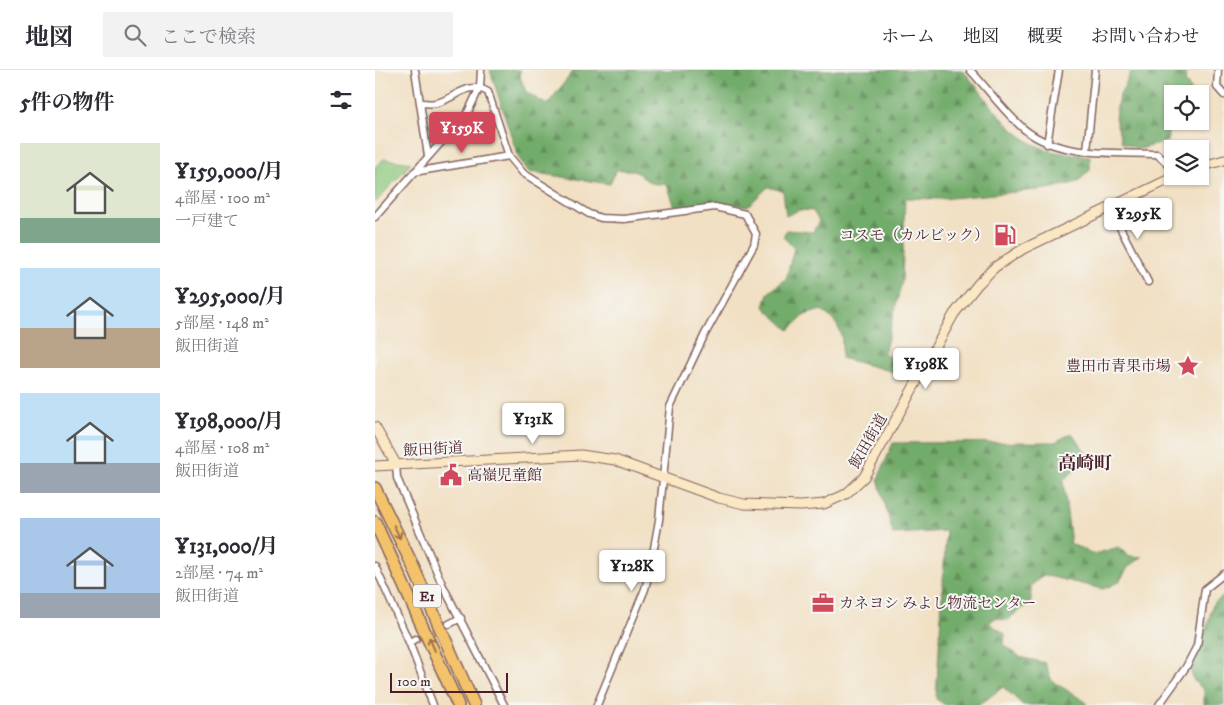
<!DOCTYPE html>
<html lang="ja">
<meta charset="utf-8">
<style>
:root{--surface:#fff;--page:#f2f2f3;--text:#2b2b33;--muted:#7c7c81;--line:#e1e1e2;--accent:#d1495b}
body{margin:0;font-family:"IM FELL DW Pica","Noto Serif JP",serif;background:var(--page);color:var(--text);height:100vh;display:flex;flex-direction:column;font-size:19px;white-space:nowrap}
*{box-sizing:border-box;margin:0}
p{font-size:16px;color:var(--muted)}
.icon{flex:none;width:28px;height:28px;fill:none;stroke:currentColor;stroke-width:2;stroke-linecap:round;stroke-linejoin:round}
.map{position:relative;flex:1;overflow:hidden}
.panel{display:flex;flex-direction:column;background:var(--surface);width:375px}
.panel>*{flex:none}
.tools{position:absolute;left:789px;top:15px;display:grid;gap:10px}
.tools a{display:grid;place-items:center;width:45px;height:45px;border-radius:0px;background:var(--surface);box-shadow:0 1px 4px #0004;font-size:25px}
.scale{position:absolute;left:15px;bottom:12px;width:118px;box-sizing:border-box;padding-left:5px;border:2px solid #4a1f2b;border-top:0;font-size:14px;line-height:18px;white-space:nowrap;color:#4a1f2b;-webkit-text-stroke:4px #f6f6f2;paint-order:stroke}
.price{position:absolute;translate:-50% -42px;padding:0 11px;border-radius:5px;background:#fff;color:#222;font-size:16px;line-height:32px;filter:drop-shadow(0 1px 2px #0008)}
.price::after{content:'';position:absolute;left:50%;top:30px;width:15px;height:11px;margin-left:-8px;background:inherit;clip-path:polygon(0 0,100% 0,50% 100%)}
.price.active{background:var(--accent);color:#fff}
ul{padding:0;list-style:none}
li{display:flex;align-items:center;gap:15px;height:125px;padding:0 20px}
li span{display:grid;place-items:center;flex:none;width:140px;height:100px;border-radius:0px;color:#555}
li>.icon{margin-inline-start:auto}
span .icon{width:60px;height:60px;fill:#fffc;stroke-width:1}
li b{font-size:21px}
h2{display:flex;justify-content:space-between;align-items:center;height:60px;padding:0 20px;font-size:21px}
header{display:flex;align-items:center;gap:30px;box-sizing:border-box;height:70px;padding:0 25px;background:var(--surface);border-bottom:1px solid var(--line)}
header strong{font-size:24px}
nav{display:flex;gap:28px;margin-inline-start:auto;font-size:18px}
.search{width:350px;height:45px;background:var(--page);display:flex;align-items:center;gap:12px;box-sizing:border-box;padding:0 18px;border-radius:0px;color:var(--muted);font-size:19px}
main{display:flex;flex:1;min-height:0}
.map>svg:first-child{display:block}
.green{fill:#8ec77b;stroke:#6c7353}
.forest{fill:url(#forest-firs);stroke:#5e664b}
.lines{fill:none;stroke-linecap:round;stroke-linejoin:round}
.street-tunnel{stroke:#d0b9a5;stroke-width:6;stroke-dasharray:6 3;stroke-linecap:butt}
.street-casing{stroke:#846360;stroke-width:9}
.secondary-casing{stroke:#846360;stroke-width:11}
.highway-casing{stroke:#846360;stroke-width:14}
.street{stroke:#fff;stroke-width:6}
.secondary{stroke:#fae7c3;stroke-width:9}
.highway{stroke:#f3c26a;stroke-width:11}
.oneway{stroke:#9e704a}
.labels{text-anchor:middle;stroke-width:4;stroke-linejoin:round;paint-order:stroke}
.shield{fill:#f6f6f2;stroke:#7e6067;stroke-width:1}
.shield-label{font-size:14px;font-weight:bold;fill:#4a1f2b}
.poi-label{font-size:15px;fill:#4a1f2b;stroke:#f6f6f2;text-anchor:end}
.street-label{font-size:15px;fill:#4a1f2b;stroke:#f6f6f2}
.quarter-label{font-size:18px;font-weight:bold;fill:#4a1f2b;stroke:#f6f6f2}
</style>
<header>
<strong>地図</strong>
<div class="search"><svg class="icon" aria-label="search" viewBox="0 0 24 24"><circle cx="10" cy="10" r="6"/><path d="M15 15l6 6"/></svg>ここで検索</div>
<nav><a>ホーム</a><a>地図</a><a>概要</a><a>お問い合わせ</a></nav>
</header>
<main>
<section class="panel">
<h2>5件の物件<svg class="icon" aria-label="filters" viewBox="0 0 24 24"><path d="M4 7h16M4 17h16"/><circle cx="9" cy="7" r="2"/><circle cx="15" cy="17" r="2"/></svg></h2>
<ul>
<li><span style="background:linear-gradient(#dfe7d0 75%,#7fa58c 0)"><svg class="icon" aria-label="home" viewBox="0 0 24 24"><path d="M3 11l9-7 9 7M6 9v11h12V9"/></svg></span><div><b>¥159,000/月</b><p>4部屋 · 100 m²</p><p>一戸建て</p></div></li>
<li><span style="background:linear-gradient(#bfe0f5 60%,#b9a48a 0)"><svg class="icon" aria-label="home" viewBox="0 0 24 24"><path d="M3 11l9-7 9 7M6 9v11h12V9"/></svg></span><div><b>¥295,000/月</b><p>5部屋 · 148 m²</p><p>飯田街道</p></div></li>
<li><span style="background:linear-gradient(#bfe0f5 70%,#9aa5b1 0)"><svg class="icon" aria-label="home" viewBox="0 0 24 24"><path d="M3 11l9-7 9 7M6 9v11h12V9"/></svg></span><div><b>¥198,000/月</b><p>4部屋 · 108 m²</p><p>飯田街道</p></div></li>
<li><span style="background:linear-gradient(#a9c7e8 75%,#9aa5b1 0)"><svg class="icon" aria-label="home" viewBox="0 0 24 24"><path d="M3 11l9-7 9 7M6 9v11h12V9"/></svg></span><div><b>¥131,000/月</b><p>2部屋 · 74 m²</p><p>飯田街道</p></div></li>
</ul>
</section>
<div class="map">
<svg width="849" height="635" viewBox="0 0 849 635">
<defs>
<pattern id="forest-firs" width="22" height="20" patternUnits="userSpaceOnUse" patternTransform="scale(1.25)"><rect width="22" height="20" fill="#72ac6b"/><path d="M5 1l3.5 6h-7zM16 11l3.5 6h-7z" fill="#608b58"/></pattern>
</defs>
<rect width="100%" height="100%" fill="#f6f6f2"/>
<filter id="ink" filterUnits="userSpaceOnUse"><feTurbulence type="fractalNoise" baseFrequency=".02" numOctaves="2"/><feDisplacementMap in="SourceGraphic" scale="10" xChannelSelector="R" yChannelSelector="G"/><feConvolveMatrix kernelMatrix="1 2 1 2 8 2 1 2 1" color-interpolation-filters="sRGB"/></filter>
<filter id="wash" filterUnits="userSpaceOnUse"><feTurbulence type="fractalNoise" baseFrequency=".0096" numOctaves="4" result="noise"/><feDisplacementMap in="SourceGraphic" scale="20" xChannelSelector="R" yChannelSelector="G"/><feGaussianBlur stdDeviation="1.12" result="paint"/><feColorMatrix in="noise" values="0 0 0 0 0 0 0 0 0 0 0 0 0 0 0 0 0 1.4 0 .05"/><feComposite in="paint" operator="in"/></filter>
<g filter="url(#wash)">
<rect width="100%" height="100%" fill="#f1e0c3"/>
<!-- green -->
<polygon class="green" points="9,89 36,93 0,133 0,97"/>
<!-- forest -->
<g class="forest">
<path d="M115,0H146L144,4L151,22L172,35L199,0H587C615,29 632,67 673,80C686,84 701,84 715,86V100L703,112L673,119L565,129L530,128L527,211L509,284L523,293L519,302L466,288C469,265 466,254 446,240L430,245L414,260L389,237L393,223L411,209L419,178L408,167L411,160L438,162L444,151L438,141L424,140L411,146L408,121L393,117L373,136L339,133L300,137L292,115L275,113L259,100H241L235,114L154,102L143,87Z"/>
<polygon points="757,0 813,0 810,10 819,24 798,24 798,51 793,58 793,71 765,79 747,73 740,47 744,27"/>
<polygon points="697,363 715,388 688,410 696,474 719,484 744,477 755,486 767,487 754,496 744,512 728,519 668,505 656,516 656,532 632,550 620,548 614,553 630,564 629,575 645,587 670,593 677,611 711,632 711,635 648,635 628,617 604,635 570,635 561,629 571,461 518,464 503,409 518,373 680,372"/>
<polygon points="849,526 849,635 829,635 829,620 819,611 814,597 829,568 838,534"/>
</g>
</g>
<g filter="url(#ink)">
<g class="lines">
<!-- street-tunnel -->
<polyline class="street-tunnel" points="41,569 74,554"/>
<!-- street casing -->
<g class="street-casing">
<g id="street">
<polyline points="40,0 53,86"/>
<path d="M595,0C613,19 629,42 649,59C684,88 739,82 782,84L798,99"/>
<polyline points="843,0 842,17 849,25"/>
<path d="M46,33C51,33 57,34 62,33C81,28 93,10 113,22L134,86L148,103L214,144L226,148L249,149L340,137L370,144L381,164L379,175L330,264L295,337L284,450L276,495L270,519L222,635"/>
<polyline points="672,74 684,0"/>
<polyline points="712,81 720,0"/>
<polyline points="39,102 134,86"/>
<polyline points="735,138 773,212"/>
<polyline points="0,147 93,42 105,17 106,0"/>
<polyline points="21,394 22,408 67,514 129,635"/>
<polyline points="0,496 34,572 58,635"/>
<polyline points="74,554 86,548"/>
<polyline points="34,572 41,569"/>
<polyline points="784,635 811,597 822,576 830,519 849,504"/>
</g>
</g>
<!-- secondary casing -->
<g class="secondary-casing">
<g id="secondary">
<polyline points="825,97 849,90"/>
<polyline points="0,357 21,394"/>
<polyline points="0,396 206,385 240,390 344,428 369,434 426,436 449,434 471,424 489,407 579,244 603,214 620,197 648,179 801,106"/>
</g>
</g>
<!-- highway casing -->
<g class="highway-casing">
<g id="highway">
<polyline points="0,418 37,494 99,635"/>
<polyline points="0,452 83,635"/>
</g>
</g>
<!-- street -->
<use href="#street" class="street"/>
<!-- secondary -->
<use href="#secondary" class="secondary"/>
<!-- highway -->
<use href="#highway" class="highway"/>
</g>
<!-- one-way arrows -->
<defs><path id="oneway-shaft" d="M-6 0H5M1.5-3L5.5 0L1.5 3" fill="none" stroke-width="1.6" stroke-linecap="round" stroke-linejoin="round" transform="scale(1.25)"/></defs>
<g class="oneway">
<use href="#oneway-shaft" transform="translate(22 462) rotate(64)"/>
<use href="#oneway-shaft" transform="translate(57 574) rotate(-113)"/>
</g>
</g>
<!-- icons -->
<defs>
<g id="fuel-bare" transform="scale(1.725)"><path d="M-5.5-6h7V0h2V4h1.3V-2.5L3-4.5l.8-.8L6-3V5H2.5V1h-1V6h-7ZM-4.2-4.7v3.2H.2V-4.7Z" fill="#d1495b" stroke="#f6f6f2" stroke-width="2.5" paint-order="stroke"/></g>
<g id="sight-bare" transform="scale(1.725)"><path d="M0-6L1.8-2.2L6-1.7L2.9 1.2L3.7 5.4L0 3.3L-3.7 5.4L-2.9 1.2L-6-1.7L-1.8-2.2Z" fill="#d1495b" stroke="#f6f6f2" stroke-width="2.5" paint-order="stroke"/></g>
<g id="civic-bare" transform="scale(1.725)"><path d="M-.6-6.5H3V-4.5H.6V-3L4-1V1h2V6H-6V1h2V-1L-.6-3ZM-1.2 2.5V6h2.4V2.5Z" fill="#d1495b" stroke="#f6f6f2" stroke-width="2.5" paint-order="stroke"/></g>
<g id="office-bare" transform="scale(1.725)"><path d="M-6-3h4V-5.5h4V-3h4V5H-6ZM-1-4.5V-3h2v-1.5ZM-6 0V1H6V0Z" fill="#d1495b" stroke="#f6f6f2" stroke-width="2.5" paint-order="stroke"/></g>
</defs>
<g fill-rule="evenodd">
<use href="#fuel-bare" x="630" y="165"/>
<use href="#sight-bare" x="813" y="296"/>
<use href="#civic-bare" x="76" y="405"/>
<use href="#office-bare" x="448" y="533"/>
</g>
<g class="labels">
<!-- shield labels -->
<rect class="shield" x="38" y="514.5" width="28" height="23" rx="4"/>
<g class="shield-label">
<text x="52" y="531">E1</text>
</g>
<!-- poi labels -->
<g class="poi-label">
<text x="614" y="170">コスモ（カルビック）</text>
<text x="796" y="301">豊田市青果市場</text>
<text x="92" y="410" text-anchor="start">高嶺児童館</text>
<text x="464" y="538" text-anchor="start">カネヨシ みよし物流センター</text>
</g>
<!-- street labels -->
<g class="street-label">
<text transform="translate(493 371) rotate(-60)" y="5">飯田街道</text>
<text transform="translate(58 379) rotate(-3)" y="5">飯田街道</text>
</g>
<!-- quarter labels -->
<g class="quarter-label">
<text x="710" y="399">高崎町</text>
</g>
</g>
</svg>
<div class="tools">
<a><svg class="icon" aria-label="locate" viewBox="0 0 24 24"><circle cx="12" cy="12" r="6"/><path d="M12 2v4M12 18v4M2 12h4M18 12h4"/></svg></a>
<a><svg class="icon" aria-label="layers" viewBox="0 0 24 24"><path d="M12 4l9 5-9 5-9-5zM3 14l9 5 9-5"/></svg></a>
</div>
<div class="scale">100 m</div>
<b class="price active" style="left:87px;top:84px">¥159K</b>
<b class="price" style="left:763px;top:170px">¥295K</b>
<b class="price" style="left:551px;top:320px">¥198K</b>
<b class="price" style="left:158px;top:375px">¥131K</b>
<b class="price" style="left:257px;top:522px">¥128K</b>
</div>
</main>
